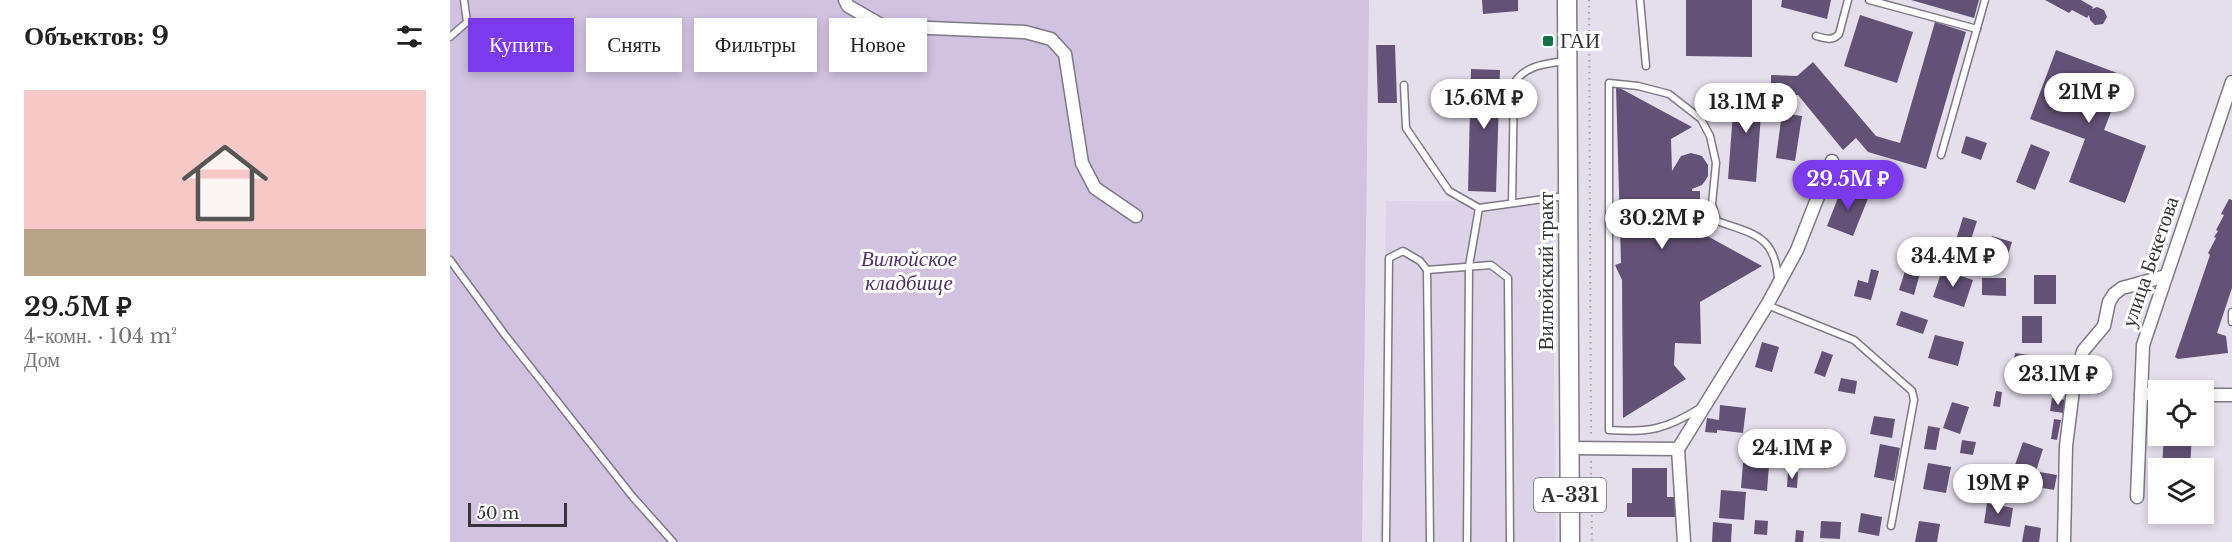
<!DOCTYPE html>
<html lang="ru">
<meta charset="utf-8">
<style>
:root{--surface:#fff;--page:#f2f2f2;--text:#222;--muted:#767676;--accent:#7c3aed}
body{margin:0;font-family:"Libre Baskerville",serif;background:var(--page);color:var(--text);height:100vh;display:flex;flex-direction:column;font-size:22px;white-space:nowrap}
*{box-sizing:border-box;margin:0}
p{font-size:20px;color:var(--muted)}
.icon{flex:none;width:33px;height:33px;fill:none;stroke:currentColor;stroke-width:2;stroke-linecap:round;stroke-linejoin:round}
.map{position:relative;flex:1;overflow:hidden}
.sheet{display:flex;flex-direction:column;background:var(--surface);width:450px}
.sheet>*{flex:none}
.hud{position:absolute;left:18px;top:18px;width:570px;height:54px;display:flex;gap:12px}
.fabs{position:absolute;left:1698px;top:380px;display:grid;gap:12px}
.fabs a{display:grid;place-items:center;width:66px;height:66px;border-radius:0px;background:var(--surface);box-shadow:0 3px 9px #0003;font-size:30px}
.scale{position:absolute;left:18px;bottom:15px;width:99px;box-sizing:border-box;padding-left:6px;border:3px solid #363439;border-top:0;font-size:16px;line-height:21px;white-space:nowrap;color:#363439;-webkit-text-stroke:4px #fff;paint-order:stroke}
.price{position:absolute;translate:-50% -51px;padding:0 14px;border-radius:21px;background:#fff;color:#222;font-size:20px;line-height:39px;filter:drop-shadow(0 2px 3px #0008)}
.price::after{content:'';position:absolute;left:50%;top:36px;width:18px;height:14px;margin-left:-9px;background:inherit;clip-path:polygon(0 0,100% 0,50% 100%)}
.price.on{background:var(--accent);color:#fff}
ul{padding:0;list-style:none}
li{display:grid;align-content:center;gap:12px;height:318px;padding:0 24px}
li span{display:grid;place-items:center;height:186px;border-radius:0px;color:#555}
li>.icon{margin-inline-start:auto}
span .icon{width:108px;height:108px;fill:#fffc;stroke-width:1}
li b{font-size:26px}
h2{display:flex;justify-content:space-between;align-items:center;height:72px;padding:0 24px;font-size:26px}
.chip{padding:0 21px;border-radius:0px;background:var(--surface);box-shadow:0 3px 9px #0003;font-size:21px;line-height:54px}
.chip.on{background:var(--accent);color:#fff}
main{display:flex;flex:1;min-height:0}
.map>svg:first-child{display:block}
.built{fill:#dcd3e7}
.green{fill:#d0c2e0}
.building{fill:#635275}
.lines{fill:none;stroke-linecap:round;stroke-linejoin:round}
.service-casing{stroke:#7e7984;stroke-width:9}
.minor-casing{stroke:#7e7984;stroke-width:15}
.primary-casing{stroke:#7e7984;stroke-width:21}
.path{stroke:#a8a3ae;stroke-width:2;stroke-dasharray:1.5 4.5;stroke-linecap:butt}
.service{stroke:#fff;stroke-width:6}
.minor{stroke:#fff;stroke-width:12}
.primary{stroke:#fff;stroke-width:18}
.poi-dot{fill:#167044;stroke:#fff;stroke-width:2}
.labels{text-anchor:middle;stroke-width:6;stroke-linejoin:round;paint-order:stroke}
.shield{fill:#fff;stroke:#727174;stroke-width:1.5}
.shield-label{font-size:20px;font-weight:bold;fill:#363439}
.poi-label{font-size:21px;fill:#363439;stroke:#fff;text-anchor:start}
.park-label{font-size:21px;font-style:italic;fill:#4d3366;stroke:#fff}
.street-label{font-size:21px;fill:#363439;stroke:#fff}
</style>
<main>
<section class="sheet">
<h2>Объектов: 9<svg class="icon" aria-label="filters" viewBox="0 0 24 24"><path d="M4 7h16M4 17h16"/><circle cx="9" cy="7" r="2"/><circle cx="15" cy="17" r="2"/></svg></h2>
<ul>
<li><span style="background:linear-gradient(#f6c9c9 75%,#b9a48a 0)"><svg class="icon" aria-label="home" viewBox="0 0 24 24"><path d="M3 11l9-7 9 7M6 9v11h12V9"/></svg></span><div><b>29.5M ₽</b><p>4-комн. · 104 m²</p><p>Дом</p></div></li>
</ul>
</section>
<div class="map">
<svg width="1782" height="542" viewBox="0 0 1782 542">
<rect width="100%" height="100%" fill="#e5dfed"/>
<!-- built -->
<polygon class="built" points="936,201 1102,202 1106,542 930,542"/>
<!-- green -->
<polygon class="green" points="0,0 919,0 912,542 0,542"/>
<!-- building -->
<g class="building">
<polygon points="1032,0 1068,0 1068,11 1033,14"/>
<polygon points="1236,0 1302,0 1302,57 1236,56"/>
<polygon points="1332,0 1381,0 1377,19 1331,7"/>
<polygon points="1461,0 1529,0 1524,18"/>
<polygon points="1595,0 1631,0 1643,7 1642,9 1647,7 1654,10 1657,17 1653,24 1645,25 1640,20 1639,15 1637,18 1622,10 1619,13"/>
<polygon points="1410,15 1463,32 1447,83 1394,66"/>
<polygon points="1485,22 1516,32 1476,169 1418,152 1406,138 1393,150 1348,95 1321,94 1321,75 1347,76 1363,62 1426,136 1450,143"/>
<polygon points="926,45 945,45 947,103 928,103"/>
<polygon points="1606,50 1675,76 1654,130 1696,146 1675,203 1619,182 1635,139 1580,119"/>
<polygon points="1021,69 1050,70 1046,192 1018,191"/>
<polygon points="1166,86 1242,127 1221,139 1222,171 1231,156 1241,153 1252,156 1258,165 1258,176 1255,181 1252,185 1242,189 1242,191 1250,191 1250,232 1312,266 1250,302 1251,344 1225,343 1224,365 1236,379 1173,418 1172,280 1165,265 1171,263"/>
<polygon points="1285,86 1313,88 1306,182 1278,179"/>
<polygon points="1332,113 1352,116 1345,161 1326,158"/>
<polygon points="1516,136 1537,143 1531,160 1511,153"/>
<polygon points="1581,144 1600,152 1585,190 1566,182"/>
<polygon points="1393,185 1419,196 1403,236 1377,226"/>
<polygon points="1779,199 1782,200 1782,288 1767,333 1776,336 1778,353 1728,359 1725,357 1760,255 1758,253 1766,238 1764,237 1768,231 1766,230 1774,215 1771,214"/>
<polygon points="1513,217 1527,221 1516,255 1503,250"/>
<polygon points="1542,236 1562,242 1557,258 1537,251"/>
<polygon points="1456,268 1470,273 1464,295 1449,290"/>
<polygon points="1421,269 1429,271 1421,300 1404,296 1408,280 1418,283"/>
<polygon points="1492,270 1523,280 1514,307 1483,297"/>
<rect x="1584" y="275" width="22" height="29"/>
<polygon points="1532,278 1556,278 1556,296 1532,295"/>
<polygon points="1451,311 1478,320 1473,334 1446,325"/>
<rect x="1572" y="316" width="20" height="27"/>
<polygon points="1485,335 1514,342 1508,366 1478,358"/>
<polygon points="1312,342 1329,347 1322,372 1305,367"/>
<polygon points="1372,351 1383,355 1375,377 1364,373"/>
<polygon points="1565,353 1593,357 1589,385 1561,380"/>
<polygon points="1391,378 1407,381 1405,394 1388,391"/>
<polygon points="1546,391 1552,392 1550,407 1543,406"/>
<polygon points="1602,398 1616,400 1614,413 1600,411"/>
<polygon points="1502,402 1519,407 1510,434 1493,428"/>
<polygon points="1270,405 1296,408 1293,433 1267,430 1267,433 1255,432 1257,418 1269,420"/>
<polygon points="1424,416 1445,419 1442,438 1420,434"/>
<polygon points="1604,419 1611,420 1607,440 1601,439"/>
<polygon points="1478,426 1490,428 1486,450 1474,449"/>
<polygon points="1714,435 1742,435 1740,468 1712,468"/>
<polygon points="1512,440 1526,442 1523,455 1510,453"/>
<polygon points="1573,442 1593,449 1586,471 1565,465"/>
<polygon points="1430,444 1450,448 1444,481 1424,477"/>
<polygon points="1293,463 1319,465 1317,491 1291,488"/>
<polygon points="1478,463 1501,467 1496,493 1473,489"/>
<polygon points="1537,464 1560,468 1556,488 1534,484"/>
<polygon points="1182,468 1217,468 1217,497 1225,497 1225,517 1177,517 1177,503 1182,503"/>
<polygon points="1338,471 1348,472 1347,488 1337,487"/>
<polygon points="1590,472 1607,475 1604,490 1587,487"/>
<polygon points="1271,490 1296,492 1294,520 1269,518"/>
<polygon points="1537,503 1563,508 1560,527 1534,523"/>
<polygon points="1411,513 1432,517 1429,536 1408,532"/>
<polygon points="1709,513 1737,513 1737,520 1709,518"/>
<polygon points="1305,520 1318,521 1317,535 1304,534"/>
<polygon points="1371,521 1391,522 1390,539 1370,538"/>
<polygon points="1469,521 1490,524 1487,542 1465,542"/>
<polygon points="1263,522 1282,524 1281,542 1262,542"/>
<polygon points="1575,525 1591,528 1589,542 1572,542"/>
<polygon points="1346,530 1354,531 1353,542 1345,542"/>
</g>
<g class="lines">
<!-- service casing -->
<g class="service-casing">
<g id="service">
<polyline points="1190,0 1196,66"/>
<polyline points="1419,0 1527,29"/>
<path d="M1366,36C1374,38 1382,42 1389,34L1398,0"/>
<polyline points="0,37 17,22 14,0"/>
<polyline points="954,85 956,128 999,191 1029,208"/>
<polyline points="1491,155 1535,0"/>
<path d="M1062,203L1064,83C1076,65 1095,64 1115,61"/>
<polyline points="0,260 55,335 182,496 223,542"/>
<polyline points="977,270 980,542"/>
<polyline points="1317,305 1404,340 1462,391 1464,400 1441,526"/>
<polyline points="1782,312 1782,322"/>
<path d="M1250,408C1217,429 1198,433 1159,430V83L1188,86L1219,94L1251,119L1260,136L1266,163L1262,204L1267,221C1303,234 1325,235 1328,279"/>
<polyline points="936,542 939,258 953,251 970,261 977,270 1041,265 1058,278 1060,542"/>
<polyline points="1017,542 1019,266 1029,208 1115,196"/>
</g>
</g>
<!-- minor casing -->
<g class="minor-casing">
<g id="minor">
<polyline points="395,0 398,6 433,26 575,32 601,39 615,54 632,163 645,188 686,216"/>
<polyline points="1691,394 1708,394"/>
<polyline points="1754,395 1782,395"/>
<polyline points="1119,448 1228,449 1317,305 1347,250 1382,161"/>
<polyline points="1228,449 1234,542"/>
<polyline points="1687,497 1693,345 1782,82"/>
<polyline points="1614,542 1616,446 1623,390 1633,351 1654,326 1659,302 1664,294 1672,288 1716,276"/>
</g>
</g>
<!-- primary casing -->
<g class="primary-casing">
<polyline id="primary" points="1117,0 1120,542"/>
</g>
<!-- path -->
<g class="path">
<polyline points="1139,0 1141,437"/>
<polyline points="1141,461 1142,542"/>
</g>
<!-- service -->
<use href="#service" class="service"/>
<!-- minor -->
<use href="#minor" class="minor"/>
<!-- primary -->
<use href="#primary" class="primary"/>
</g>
<!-- markers -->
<rect class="poi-dot" x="1092" y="35" width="12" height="12" rx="3"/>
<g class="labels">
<!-- shield labels -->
<rect class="shield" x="1084" y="478" width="72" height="34" rx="4.5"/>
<g class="shield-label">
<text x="1120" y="502">А-331</text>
</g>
<!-- poi labels -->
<g class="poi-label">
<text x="1110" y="48">ГАИ</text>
</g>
<!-- park labels -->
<g class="park-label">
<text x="459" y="266">Вилюйское<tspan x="459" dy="24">кладбище</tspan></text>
</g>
<!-- street labels -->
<g class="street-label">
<text transform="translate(1700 262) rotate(-71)" y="7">улица Бекетова</text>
<text transform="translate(1096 271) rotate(-90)" y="7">Вилюйский тракт</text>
</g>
</g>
</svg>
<div class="fabs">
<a><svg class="icon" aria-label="locate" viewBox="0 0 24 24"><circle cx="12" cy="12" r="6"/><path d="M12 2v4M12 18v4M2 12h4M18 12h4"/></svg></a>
<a><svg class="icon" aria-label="layers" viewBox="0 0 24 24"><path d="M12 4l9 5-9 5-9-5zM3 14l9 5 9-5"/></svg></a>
</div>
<div class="scale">50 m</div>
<b class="price" style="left:1639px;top:124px">21M ₽</b>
<b class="price" style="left:1034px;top:130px">15.6M ₽</b>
<b class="price" style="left:1296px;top:134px">13.1M ₽</b>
<b class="price on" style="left:1398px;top:211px">29.5M ₽</b>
<b class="price" style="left:1212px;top:250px">30.2M ₽</b>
<b class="price" style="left:1503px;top:288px">34.4M ₽</b>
<b class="price" style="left:1608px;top:406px">23.1M ₽</b>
<b class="price" style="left:1342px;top:480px">24.1M ₽</b>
<b class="price" style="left:1548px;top:515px">19M ₽</b>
<div class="hud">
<a class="chip on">Купить</a>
<a class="chip">Снять</a>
<a class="chip">Фильтры</a>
<a class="chip">Новое</a>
</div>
</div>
</main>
